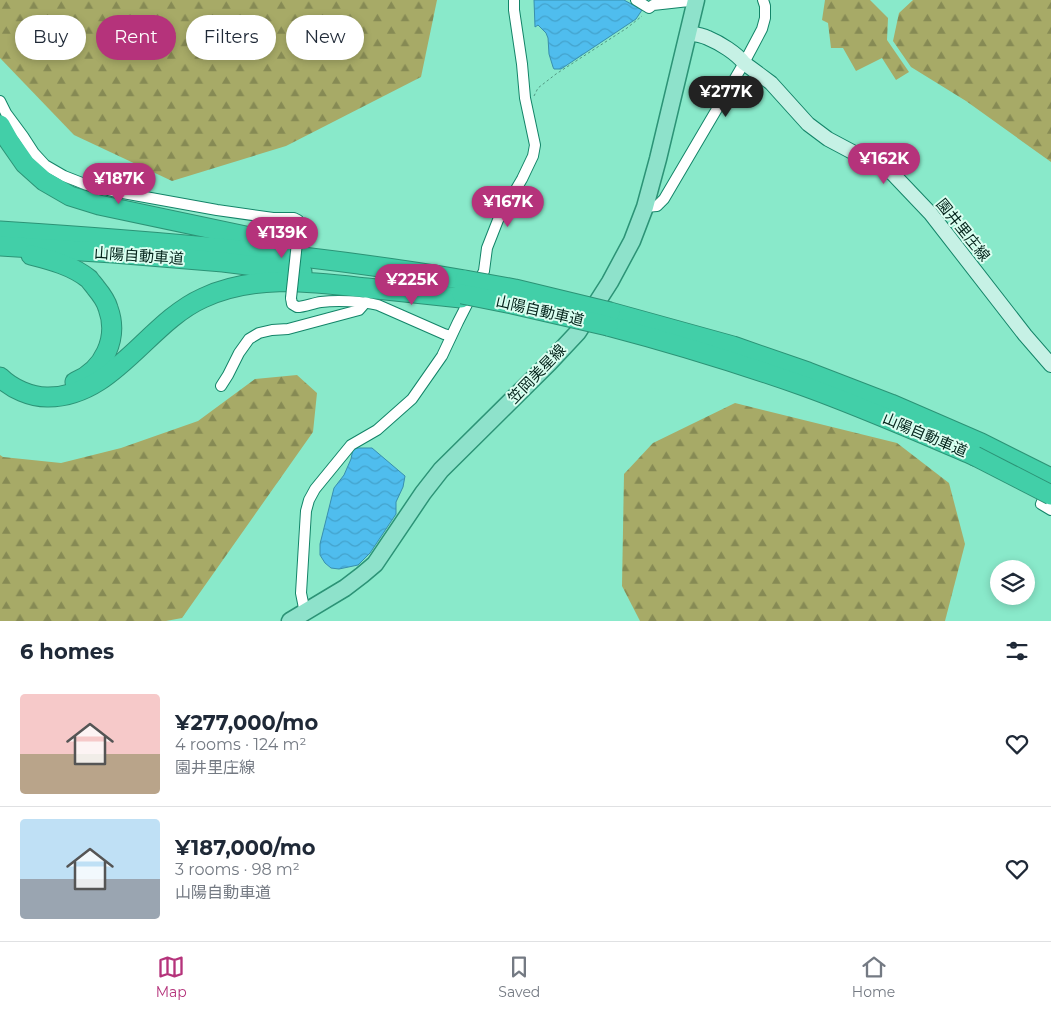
<!DOCTYPE html>
<meta charset="utf-8">
<style>
:root{--surface:#fff;--page:#f2f2f3;--text:#1f2937;--muted:#747a83;--line:#e0e1e3;--accent:#b5337b}
body{margin:0;font-family:Montserrat,"Noto Sans JP",sans-serif;background:var(--page);color:var(--text);height:100vh;display:flex;flex-direction:column;font-size:19px;white-space:nowrap}
*{box-sizing:border-box;margin:0}
p{font-size:16px;color:var(--muted)}
.icon{flex:none;width:28px;height:28px;fill:none;stroke:currentColor;stroke-width:2;stroke-linecap:round;stroke-linejoin:round}
.map{position:relative;height:621px;overflow:hidden}
.panel{display:flex;flex-direction:column;background:var(--surface);flex:1}
.panel>*{flex:none}
.hud{position:absolute;left:15px;top:15px;width:500px;height:45px;display:flex;gap:10px}
.buttons{position:absolute;left:990px;top:560px;display:grid;gap:10px}
.buttons a{display:grid;place-items:center;width:45px;height:45px;border-radius:50%;background:var(--surface);box-shadow:0 2px 8px #0003;font-size:25px}
.price{position:absolute;translate:-50% -42px;padding:0 11px;border-radius:18px;background:var(--accent);color:#fff;font-size:16px;line-height:32px;filter:drop-shadow(0 1px 2px #0008)}
.price::after{content:'';position:absolute;left:50%;top:30px;width:15px;height:11px;margin-left:-8px;background:inherit;clip-path:polygon(0 0,100% 0,50% 100%)}
.price.on{background:#222;color:#fff}
ul{padding:0;list-style:none}
li{display:flex;align-items:center;gap:15px;height:125px;padding:0 20px}
li+li{border-top:1px solid var(--line)}
li span{display:grid;place-items:center;flex:none;width:140px;height:100px;border-radius:5px;color:#555}
li>.icon{margin-inline-start:auto}
span .icon{width:60px;height:60px;fill:#fffc;stroke-width:1}
li b{font-size:21px}
h2{display:flex;justify-content:space-between;align-items:center;height:60px;padding:0 20px;font-size:21px}
.pill{padding:0 18px;border-radius:22px;background:var(--surface);box-shadow:0 2px 8px #0003;font-size:18px;line-height:45px}
.pill.on{background:var(--accent);color:#fff}
.menu{display:flex;justify-content:space-around;align-items:center;height:70px;border-top:1px solid var(--line);background:var(--surface);font-size:14px;color:var(--muted)}
.menu a{display:grid;justify-items:center;gap:2px}
.menu .on{color:var(--accent)}
.map>svg:first-child{display:block}
.forest{fill:url(#forest-firs)}
.water{fill:url(#water-waves);stroke:#388fae}
.lines{fill:none;stroke-linecap:round;stroke-linejoin:round}
.street-casing{stroke:#138468;stroke-width:12}
.secondary-casing{stroke:#138468;stroke-width:16}
.primary-casing{stroke:#2c9376;stroke-width:19}
.highway-casing{stroke:#2c9376;stroke-width:21}
.path{stroke:#529882;stroke-width:1;stroke-dasharray:2.5 2.5;stroke-linecap:butt}
.street{stroke:#fff;stroke-width:10}
.secondary{stroke:#c6f1e5;stroke-width:14}
.primary{stroke:#8ee2cb;stroke-width:16}
.highway{stroke:#42cfa8;stroke-width:19}
.street-bridge-casing{stroke:#138468;stroke-width:12;stroke-linecap:butt}
.highway-bridge-casing{stroke:#2c9376;stroke-width:21;stroke-linecap:butt}
.street-bridge{stroke:#fff;stroke-width:10}
.highway-bridge{stroke:#42cfa8;stroke-width:19}
.labels{text-anchor:middle;stroke-width:4;stroke-linejoin:round;paint-order:stroke}
.street-label{font-size:15px;fill:#03231a;stroke:#dafef0}
</style>
<div class="map">
<svg width="1051" height="621" viewBox="0 0 1051 621">
<defs>
<pattern id="forest-firs" width="22" height="20" patternUnits="userSpaceOnUse" patternTransform="scale(1.25)"><rect width="22" height="20" fill="#a7aa67"/><path d="M5 1l3.5 6h-7zM16 11l3.5 6h-7z" fill="#868a54"/></pattern>
<pattern id="water-waves" width="16" height="10" patternUnits="userSpaceOnUse" patternTransform="scale(1.25)"><rect width="16" height="10" fill="#4fbdee"/><path d="M0 5q4-4 8 0t8 0" fill="none" stroke="#43a2cc"/></pattern>
</defs>
<rect width="100%" height="100%" fill="#89e9ca"/>
<!-- forest -->
<g class="forest">
<polygon points="0,0 437,0 421,77 286,146 172,181 74,135 0,58"/>
<polygon points="825,0 870,0 888,18 887,40 909,72 896,80 882,58 856,71 843,48 831,48 828,23 822,20"/>
<polygon points="913,0 1051,0 1051,162 966,101 911,67 893,41 899,13"/>
<polygon points="297,375 317,393 313,432 182,618 166,621 0,621 0,455 3,457 61,463 121,448 198,421 255,379"/>
<polygon points="735,403 897,443 949,483 965,544 945,621 640,621 622,586 624,474 653,443"/>
</g>
<!-- water -->
<g class="water">
<polygon points="534,0 624,0 642,10 636,19 561,69 554,69 553,67 549,54 548,38 546,33 538,25 535,27"/>
<polygon points="358,448 372,448 405,476 403,487 396,502 396,514 370,553 358,565 339,569 331,568 325,563 320,555 320,544 334,488 344,475 351,459 353,449"/>
</g>
<g class="lines">
<!-- street casing -->
<g class="street-casing">
<g id="street">
<polyline points="636,0 649,8 653,5 689,1 696,2"/>
<polyline points="0,101 6,113 23,136 34,153 45,165 64,176 87,185 112,191 217,210 273,218 294,218 298,220 299,224"/>
<polyline points="645,207 657,206 664,199 744,63 762,29 765,18 765,6 763,0"/>
<path d="M291,298L292,304L297,307C305,307 313,303 321,302C337,300 361,301 378,305L444,334L451,336"/>
<polyline points="221,386 228,375 239,353 249,339 259,333 272,330 288,329 359,310 366,302"/>
<polyline points="1047,490 1041,504 1051,510"/>
<polyline points="305,613 301,593 306,511 309,500 315,489 351,445 377,430 412,399 442,356 458,322 484,271 487,248 498,220 522,179 533,156 535,145 525,98 522,64 514,10 514,0"/>
</g>
</g>
<!-- secondary casing -->
<g class="secondary-casing">
<path id="secondary" d="M688,33C695,34 702,35 708,38C720,43 736,53 744,63L771,83L808,124L828,139L892,173L931,214L1025,335L1051,365"/>
</g>
<!-- primary casing -->
<g class="primary-casing">
<polyline id="primary" points="290,621 345,588 362,575 375,564 423,493 441,470 549,363 578,332 610,282 632,241 645,207 658,159 696,0"/>
</g>
<!-- highway casing -->
<g class="highway-casing">
<g id="highway">
<polyline points="0,125 9,141 25,164 44,181 70,196 99,205 279,243"/>
<path d="M0,231C156,241 311,254 465,280"/>
<polyline points="0,246 113,253 223,262 302,272"/>
<path d="M31,255C51,260 73,266 89,279C91,282 94,285 96,288C101,294 106,301 108,308C119,338 104,370 75,382"/>
<polyline points="610,312 733,346 808,372 891,404 981,443 1051,478"/>
<path d="M608,326C673,343 738,363 801,385C860,406 917,431 975,456"/>
<path d="M0,377C12,389 31,397 47,397C113,398 147,323 203,298C254,274 312,282 367,288C398,291 430,295 461,298"/>
</g>
</g>
<!-- path -->
<polyline class="path" points="534,96 538,88 556,74 627,28 642,16"/>
<!-- street -->
<use href="#street" class="street"/>
<!-- secondary -->
<use href="#secondary" class="secondary"/>
<!-- primary -->
<use href="#primary" class="primary"/>
<!-- highway -->
<use href="#highway" class="highway"/>
<!-- street-bridge casing -->
<g class="street-bridge-casing">
<polyline id="street-bridge" points="291,298 299,224"/>
</g>
<!-- highway-bridge casing -->
<g class="highway-bridge-casing">
<g id="highway-bridge">
<polyline points="465,280 515,289 610,312"/>
<polyline points="462,294 512,304 608,326"/>
<polyline points="975,456 1051,495"/>
</g>
</g>
<!-- street-bridge -->
<use href="#street-bridge" class="street-bridge"/>
<!-- highway-bridge -->
<use href="#highway-bridge" class="highway-bridge"/>
</g>
<g class="labels">
<!-- street labels -->
<g class="street-label">
<text transform="translate(963 230) rotate(51)" y="5">園井里庄線</text>
<text transform="translate(139 256) rotate(4)" y="5">山陽自動車道</text>
<text transform="translate(540 311) rotate(13)" y="5">山陽自動車道</text>
<text transform="translate(537 374) rotate(-46)" y="5">笠岡美星線</text>
<text transform="translate(925 435) rotate(23)" y="5">山陽自動車道</text>
</g>
</g>
</svg>
<div class="buttons">
<a><svg class="icon" aria-label="layers" viewBox="0 0 24 24"><path d="M12 4l9 5-9 5-9-5zM3 14l9 5 9-5"/></svg></a>
</div>
<b class="price on" style="left:726px;top:118px">¥277K</b>
<b class="price" style="left:884px;top:185px">¥162K</b>
<b class="price" style="left:119px;top:205px">¥187K</b>
<b class="price" style="left:508px;top:228px">¥167K</b>
<b class="price" style="left:282px;top:259px">¥139K</b>
<b class="price" style="left:412px;top:306px">¥225K</b>
<div class="hud">
<a class="pill">Buy</a>
<a class="pill on">Rent</a>
<a class="pill">Filters</a>
<a class="pill">New</a>
</div>
</div>
<section class="panel">
<h2>6 homes<svg class="icon" aria-label="filters" viewBox="0 0 24 24"><path d="M4 7h16M4 17h16"/><circle cx="9" cy="7" r="2"/><circle cx="15" cy="17" r="2"/></svg></h2>
<ul>
<li><span style="background:linear-gradient(#f6c9c9 60%,#b9a48a 0)"><svg class="icon" aria-label="home" viewBox="0 0 24 24"><path d="M3 11l9-7 9 7M6 9v11h12V9"/></svg></span><div><b>¥277,000/mo</b><p>4 rooms · 124 m²</p><p>園井里庄線</p></div><svg class="icon" aria-label="heart" viewBox="0 0 24 24"><path d="M12 20l-8-8c-3-5 5-10 8-4 3-6 11-1 8 4z"/></svg></li>
<li><span style="background:linear-gradient(#bfe0f5 60%,#9aa5b1 0)"><svg class="icon" aria-label="home" viewBox="0 0 24 24"><path d="M3 11l9-7 9 7M6 9v11h12V9"/></svg></span><div><b>¥187,000/mo</b><p>3 rooms · 98 m²</p><p>山陽自動車道</p></div><svg class="icon" aria-label="heart" viewBox="0 0 24 24"><path d="M12 20l-8-8c-3-5 5-10 8-4 3-6 11-1 8 4z"/></svg></li>
</ul>
</section>
<nav class="menu">
<a class="on"><svg class="icon" aria-label="map" viewBox="0 0 24 24"><path d="M3 6l6-2 6 2 6-2v14l-6 2-6-2-6 2zM9 4v14M15 6v14"/></svg>Map</a>
<a><svg class="icon" aria-label="saved" viewBox="0 0 24 24"><path d="M7 4h10v16l-5-4-5 4z"/></svg>Saved</a>
<a><svg class="icon" aria-label="home" viewBox="0 0 24 24"><path d="M3 11l9-7 9 7M6 9v11h12V9"/></svg>Home</a>
</nav>
